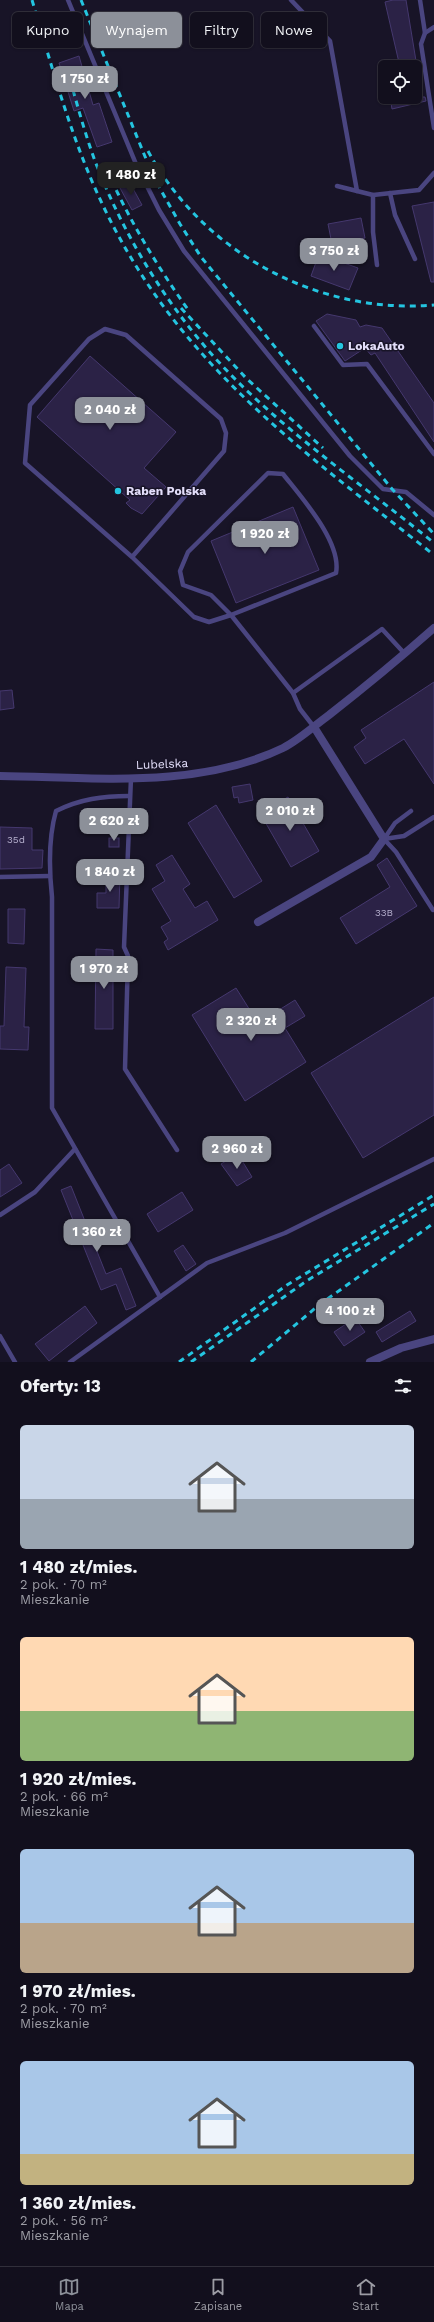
<!DOCTYPE html>
<html lang="pl">
<meta charset="utf-8">
<style>
:root{--surface:#120f1d;--page:#1b1826;--text:#f1f3f6;--muted:#9c9ca4;--line:#312f3b;--accent:#8c9099}
body{margin:0;font-family:"Work Sans",sans-serif;background:var(--page);color:var(--text);height:100vh;display:flex;flex-direction:column;font-size:15px;white-space:nowrap}
*{box-sizing:border-box;margin:0}
p{font-size:13px;color:var(--muted)}
.icon{flex:none;width:22px;height:22px;fill:none;stroke:currentColor;stroke-width:2;stroke-linecap:round;stroke-linejoin:round}
.map{position:relative;height:1362px;overflow:hidden}
.side{display:flex;flex-direction:column;background:var(--surface);flex:1}
.side>*{flex:none}
.top-card{position:absolute;left:12px;top:12px;width:410px;height:36px;display:flex;gap:8px}
.fabs{position:absolute;left:378px;top:60px;display:grid;gap:8px}
.fabs a{display:grid;place-items:center;width:44px;height:44px;border-radius:6px;background:var(--surface);box-shadow:0 1px 3px #0004,0 0 0 1px var(--line);font-size:20px}
.price{position:absolute;translate:-50% -34px;padding:0 9px;border-radius:8px;background:var(--accent);color:#fff;font-size:13px;line-height:26px;filter:drop-shadow(0 1px 2px #0008)}
.price::after{content:'';position:absolute;left:50%;top:24px;width:12px;height:9px;margin-left:-6px;background:inherit;clip-path:polygon(0 0,100% 0,50% 100%)}
.price.selected{background:#222;color:#fff}
ul{padding:0;list-style:none}
li{display:grid;align-content:center;gap:8px;height:212px;padding:0 20px}
li span{display:grid;place-items:center;height:124px;border-radius:6px;color:#555}
li>.icon{margin-inline-start:auto}
span .icon{width:72px;height:72px;fill:#fffc;stroke-width:1}
li b{font-size:17px}
h2{display:flex;justify-content:space-between;align-items:center;height:48px;padding:0 20px;font-size:17px}
.tag{padding:0 14px;border-radius:6px;background:var(--surface);box-shadow:0 1px 3px #0004,0 0 0 1px var(--line);font-size:14px;line-height:36px}
.tag.selected{background:var(--accent);color:#fff}
.tab-bar{display:flex;justify-content:space-around;align-items:center;height:56px;border-top:1px solid var(--line);background:var(--surface);font-size:11px;color:var(--muted)}
.tab-bar a{display:grid;justify-items:center;gap:2px}
.tab-bar .selected{color:var(--accent)}
.map>svg:first-child{display:block}
.building{fill:#2b2246;stroke:#45386e}
.lines{fill:none;stroke-linecap:round;stroke-linejoin:round}
.service{stroke:#4a4580;stroke-width:4.5}
.minor{stroke:#4a4580;stroke-width:8}
.tertiary{stroke:#4a4580;stroke-width:8}
.rail{stroke:#24c5e0;stroke-width:3;stroke-dasharray:6 5;stroke-linecap:butt}
.poi-dot{fill:#24c5e0;stroke:#181427;stroke-width:1.5}
.labels{text-anchor:middle;stroke-width:3;stroke-linejoin:round;paint-order:stroke}
.number-label{font-size:10px;fill:#b5afcd}
.poi-label{font-size:12px;font-weight:bold;fill:#e3defa;stroke:#181427;text-anchor:start}
.street-label{font-size:12px;fill:#e3defa;stroke:#181427}
</style>
<div class="map">
<svg width="434" height="1362" viewBox="0 0 434 1362">
<rect width="100%" height="100%" fill="#181427"/>
<!-- building -->
<g class="building">
<polygon points="393,0 406,0 417,67 400,67 385,2"/>
<polygon points="79,56 93,105 99,103 112,142 97,147 83,108 74,111 59,63"/>
<polygon points="390,97 425,97 426,101 392,109"/>
<polygon points="130,183 142,205 132,210 120,188"/>
<polygon points="434,202 434,282 431,282 412,206"/>
<polygon points="361,218 365,238 332,244 328,224"/>
<polygon points="319,254 358,268 349,290 311,276"/>
<polygon points="327,314 356,320 360,327 366,325 382,328 434,403 434,442 375,353 371,355 365,348 345,361 316,321"/>
<polygon points="90,356 176,432 144,468 166,487 142,514 131,508 126,503 130,500 37,417"/>
<polygon points="293,507 319,570 236,603 211,541"/>
<polygon points="434,682 434,784 404,739 365,764 354,747 366,738 361,730"/>
<polygon points="12,690 14,708 0,710 0,691"/>
<polygon points="250,784 253,800 239,803 238,797 234,798 232,787"/>
<polygon points="288,797 319,851 291,867 260,813"/>
<polygon points="216,805 262,881 234,898 188,823"/>
<polygon points="0,827 32,828 32,850 43,850 42,868 0,869"/>
<rect x="109" y="838" width="10" height="9"/>
<polygon points="172,855 190,884 183,889 195,908 207,901 218,920 168,950 164,942 168,939 161,927 171,921 152,889 165,881 156,865"/>
<polygon points="387,858 417,906 356,944 340,918 390,887 377,865"/>
<polygon points="106,873 120,873 119,908 97,908 97,893 106,893"/>
<polygon points="8,909 25,909 24,944 8,943"/>
<polygon points="96,949 113,950 113,1029 95,1029"/>
<polygon points="6,967 26,968 24,1027 29,1027 28,1050 0,1049 0,1026 4,1026"/>
<polygon points="236,988 258,1023 295,1000 305,1016 285,1028 306,1062 245,1101 192,1015"/>
<polygon points="434,997 434,1115 363,1158 311,1073"/>
<polygon points="238,1154 252,1177 237,1186 221,1164"/>
<polygon points="9,1164 22,1183 0,1197 0,1170"/>
<polygon points="71,1186 106,1274 121,1268 136,1306 126,1310 116,1284 101,1290 61,1190"/>
<polygon points="182,1192 193,1210 158,1232 147,1214"/>
<polygon points="183,1245 196,1264 186,1271 174,1251"/>
<polygon points="85,1306 97,1323 49,1361 35,1344"/>
<polygon points="410,1311 416,1321 382,1342 376,1332"/>
<polygon points="355,1318 365,1332 344,1346 334,1332"/>
</g>
<g class="lines">
<!-- service -->
<g class="service">
<polyline points="68,0 136,164 159,210 184,251 350,456 383,489 406,492 434,515"/>
<polyline points="291,0 330,41 357,191"/>
<polyline points="420,0 425,33"/>
<polyline points="434,27 425,33 421,44 434,128"/>
<polyline points="337,186 373,195 419,190 434,173"/>
<polyline points="390,193 395,215 415,259"/>
<polyline points="373,195 373,232 377,265"/>
<polyline points="314,326 343,365 367,364 434,454"/>
<path d="M268,473L283,474C301,497 342,542 336,573L231,615L211,595L183,585L180,571L188,552Z"/>
<polyline points="132,557 25,463 30,405 89,339 105,329 126,335 221,419 226,433 224,451 132,557 194,617 209,622 231,615 293,693 300,709 314,727"/>
<polyline points="293,693 382,629 405,654"/>
<polyline points="131,778 124,947 128,956 125,1069 177,1150"/>
<path d="M129,796C103,796 80,799 56,811C48,839 49,869 52,897V1108L160,1297"/>
<polyline points="411,811 395,823 384,839 404,836 434,817"/>
<polyline points="384,839 396,852 433,910"/>
<polyline points="0,877 50,876"/>
<polyline points="0,1215 35,1192 75,1149"/>
<polyline points="0,1336 15,1362"/>
<polyline points="70,1362 207,1263 285,1233 434,1159"/>
</g>
<!-- minor -->
<g class="minor">
<polyline points="258,922 371,857 384,839 314,727"/>
<polyline points="370,1362 401,1348 434,1339"/>
</g>
<!-- tertiary -->
<path class="tertiary" d="M0,776C93,777 196,790 283,748C299,740 314,726 329,715C365,687 400,658 434,628"/>
<!-- rail -->
<g class="rail">
<path d="M32,0C52,67 70,134 99,197C174,361 298,447 434,555"/>
<polyline points="81,0 153,176 180,224 201,257 392,489 434,534"/>
<path d="M67,69C76,100 84,131 95,161C126,242 176,321 238,382C298,441 369,490 434,543"/>
<path d="M148,151C203,253 319,315 434,305"/>
<path d="M107,170C129,220 157,266 189,311"/>
<polyline points="181,308 246,378 323,448"/>
<polyline points="179,1362 287,1285 434,1195"/>
<polyline points="191,1362 308,1280 434,1204"/>
<polyline points="251,1362 319,1305 434,1223"/>
</g>
</g>
<!-- markers -->
<g class="poi-dot">
<circle cx="340" cy="346" r="4"/>
<circle cx="118" cy="491" r="4"/>
</g>
<g class="labels">
<!-- number labels -->
<g class="number-label">
<text x="16" y="843">35d</text>
<text x="384" y="916">33B</text>
</g>
<!-- poi labels -->
<g class="poi-label">
<text x="348" y="350">LokaAuto</text>
<text x="126" y="495">Raben Polska</text>
</g>
<!-- street labels -->
<g class="street-label">
<text transform="translate(162 764) rotate(-2)" y="4">Lubelska</text>
</g>
</g>
</svg>
<div class="fabs">
<a><svg class="icon" aria-label="locate" viewBox="0 0 24 24"><circle cx="12" cy="12" r="6"/><path d="M12 2v4M12 18v4M2 12h4M18 12h4"/></svg></a>
</div>
<b class="price" style="left:85px;top:100px">1 750 zł</b>
<b class="price selected" style="left:131px;top:196px">1 480 zł</b>
<b class="price" style="left:334px;top:272px">3 750 zł</b>
<b class="price" style="left:110px;top:431px">2 040 zł</b>
<b class="price" style="left:265px;top:555px">1 920 zł</b>
<b class="price" style="left:290px;top:832px">2 010 zł</b>
<b class="price" style="left:114px;top:842px">2 620 zł</b>
<b class="price" style="left:110px;top:893px">1 840 zł</b>
<b class="price" style="left:104px;top:990px">1 970 zł</b>
<b class="price" style="left:251px;top:1042px">2 320 zł</b>
<b class="price" style="left:237px;top:1170px">2 960 zł</b>
<b class="price" style="left:97px;top:1253px">1 360 zł</b>
<b class="price" style="left:350px;top:1332px">4 100 zł</b>
<div class="top-card">
<a class="tag">Kupno</a>
<a class="tag selected">Wynajem</a>
<a class="tag">Filtry</a>
<a class="tag">Nowe</a>
</div>
</div>
<section class="side">
<h2>Oferty: 13<svg class="icon" aria-label="filters" viewBox="0 0 24 24"><path d="M4 7h16M4 17h16"/><circle cx="9" cy="7" r="2"/><circle cx="15" cy="17" r="2"/></svg></h2>
<ul>
<li><span style="background:linear-gradient(#c9d6e8 60%,#9aa5b1 0)"><svg class="icon" aria-label="home" viewBox="0 0 24 24"><path d="M3 11l9-7 9 7M6 9v11h12V9"/></svg></span><div><b>1 480 zł/mies.</b><p>2 pok. · 70 m²</p><p>Mieszkanie</p></div></li>
<li><span style="background:linear-gradient(#ffd9b3 60%,#8fb573 0)"><svg class="icon" aria-label="home" viewBox="0 0 24 24"><path d="M3 11l9-7 9 7M6 9v11h12V9"/></svg></span><div><b>1 920 zł/mies.</b><p>2 pok. · 66 m²</p><p>Mieszkanie</p></div></li>
<li><span style="background:linear-gradient(#a9c7e8 60%,#b9a48a 0)"><svg class="icon" aria-label="home" viewBox="0 0 24 24"><path d="M3 11l9-7 9 7M6 9v11h12V9"/></svg></span><div><b>1 970 zł/mies.</b><p>2 pok. · 70 m²</p><p>Mieszkanie</p></div></li>
<li><span style="background:linear-gradient(#a9c7e8 75%,#c2b280 0)"><svg class="icon" aria-label="home" viewBox="0 0 24 24"><path d="M3 11l9-7 9 7M6 9v11h12V9"/></svg></span><div><b>1 360 zł/mies.</b><p>2 pok. · 56 m²</p><p>Mieszkanie</p></div></li>
</ul>
</section>
<nav class="tab-bar">
<a class="selected"><svg class="icon" aria-label="map" viewBox="0 0 24 24"><path d="M3 6l6-2 6 2 6-2v14l-6 2-6-2-6 2zM9 4v14M15 6v14"/></svg>Mapa</a>
<a><svg class="icon" aria-label="saved" viewBox="0 0 24 24"><path d="M7 4h10v16l-5-4-5 4z"/></svg>Zapisane</a>
<a><svg class="icon" aria-label="home" viewBox="0 0 24 24"><path d="M3 11l9-7 9 7M6 9v11h12V9"/></svg>Start</a>
</nav>
